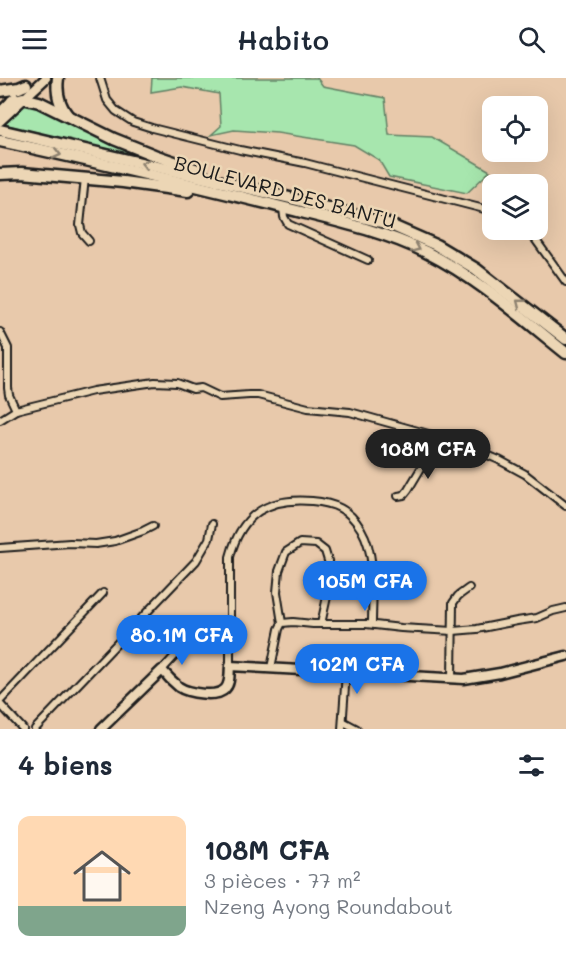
<!DOCTYPE html>
<html lang="fr">
<meta charset="utf-8">
<style>
:root{--surface:#fff;--page:#f6f6f7;--text:#1f2937;--muted:#747a83;--line:#e0e1e3;--accent:#1a73e8}
body{margin:0;font-family:Mali,sans-serif;background:var(--page);color:var(--text);height:100vh;display:flex;flex-direction:column;font-size:22px;white-space:nowrap}
*{box-sizing:border-box;margin:0}
p{font-size:20px;color:var(--muted)}
.icon{flex:none;width:33px;height:33px;fill:none;stroke:currentColor;stroke-width:2;stroke-linecap:round;stroke-linejoin:round}
.map{position:relative;height:651px;overflow:hidden}
.panel{display:flex;flex-direction:column;background:var(--surface);flex:1}
.panel>*{flex:none}
.controls{position:absolute;left:482px;top:18px;display:grid;gap:12px}
.controls a{display:grid;place-items:center;width:66px;height:66px;border-radius:12px;background:var(--surface);box-shadow:0 6px 24px #0002;font-size:30px}
.price{position:absolute;translate:-50% -51px;padding:0 14px;border-radius:21px;background:var(--accent);color:#fff;font-size:20px;line-height:39px;filter:drop-shadow(0 2px 3px #0008)}
.price::after{content:'';position:absolute;left:50%;top:36px;width:18px;height:14px;margin-left:-9px;background:inherit;clip-path:polygon(0 0,100% 0,50% 100%)}
.price.active{background:#222;color:#fff}
ul{padding:0;list-style:none}
li{display:flex;align-items:center;gap:18px;height:150px;padding:0 18px}
li+li{border-top:2px solid var(--line)}
li span{display:grid;place-items:center;flex:none;width:168px;height:120px;border-radius:12px;color:#555}
li>.icon{margin-inline-start:auto}
span .icon{width:72px;height:72px;fill:#fffc;stroke-width:1}
li b{font-size:26px}
h2{display:flex;justify-content:space-between;align-items:center;height:72px;padding:0 18px;font-size:26px}
header{display:flex;justify-content:space-between;align-items:center;height:78px;padding:0 18px;background:var(--surface);font-size:27px;font-weight:600}
.map>svg:first-child{display:block}
.green{fill:#a7e6ae;stroke:#628165;stroke-width:1.5}
.lines{fill:none;stroke-linecap:round;stroke-linejoin:round}
.street-casing{stroke:#1c1c1c;stroke-width:10}
.secondary-casing{stroke:#1c1c1c;stroke-width:13}
.highway-casing{stroke:#1c1c1c;stroke-width:15}
.street{stroke:#ecd6b5;stroke-width:6}
.secondary{stroke:#ecd6b5;stroke-width:8}
.highway{stroke:#ecd6b5;stroke-width:10}
.oneway{stroke:#8e8270}
.labels{text-anchor:middle;stroke-width:5;stroke-linejoin:round;paint-order:stroke}
.street-label{font-size:20px;fill:#1c1c1c;stroke:#ecd6b5}
</style>
<header><svg class="icon" aria-label="menu" viewBox="0 0 24 24"><path d="M4 6h16M4 12h16M4 18h16"/></svg>Habito<svg class="icon" aria-label="search" viewBox="0 0 24 24"><circle cx="10" cy="10" r="6"/><path d="M15 15l6 6"/></svg></header>
<div class="map">
<svg width="566" height="651" viewBox="0 0 566 651">
<rect width="100%" height="100%" fill="#e8c9ab"/>
<filter id="ink" filterUnits="userSpaceOnUse"><feTurbulence type="fractalNoise" baseFrequency=".0167" numOctaves="2"/><feDisplacementMap in="SourceGraphic" scale="12" xChannelSelector="R" yChannelSelector="G"/><feConvolveMatrix kernelMatrix="1 2 1 2 8 2 1 2 1" color-interpolation-filters="sRGB"/></filter>
<g filter="url(#ink)">
<!-- green -->
<g class="green">
<polygon points="152,0 317,0 323,8 385,20 389,57 432,59 490,93 467,115 389,99 379,82 354,67 277,55 234,52 211,57 221,48 219,16 182,9 151,14"/>
<polygon points="28,25 187,91 3,46 20,28"/>
</g>
<g class="lines">
<!-- street casing -->
<g class="street-casing">
<g id="street">
<polyline points="100,0 107,22 116,33 133,44 152,50 240,72 305,85 492,133"/>
<polyline points="85,100 80,147 82,155 89,163"/>
<polyline points="283,130 284,139 288,146 368,182"/>
<polyline points="525,152 535,161 566,204"/>
<polyline points="0,254 8,270 8,310 9,317 16,332 0,342"/>
<polyline points="16,332 93,313 155,304 177,305 193,311 201,310 220,319 249,317 258,317 308,330 350,334 457,364 499,382 525,396 566,428"/>
<polyline points="398,418 404,417 408,412 439,360"/>
<polyline points="0,470 70,465 96,466 115,463 143,453 153,448"/>
<polyline points="282,545 293,544 313,546 366,546 401,550 453,553 477,551 517,543 537,540 553,533 566,530"/>
<path d="M230,588V479C241,436 268,419 312,423C334,425 349,431 361,451C377,478 372,516 372,546"/>
<polyline points="271,590 279,551 282,545 277,514 279,493 286,474 300,465 316,466 325,473 332,496 321,546"/>
<polyline points="162,592 184,568"/>
<polyline points="452,600 453,525 458,518 469,510"/>
<polyline points="0,623 103,515"/>
<polyline points="0,626 23,651"/>
<polyline points="344,644 357,651"/>
<polyline points="35,651 196,483 209,461 212,446"/>
<polyline points="342,651 346,594"/>
</g>
</g>
<!-- secondary casing -->
<g class="secondary-casing">
<g id="secondary">
<polyline points="0,34 15,19"/>
<polyline points="0,43 46,0"/>
<path d="M101,651L162,592C167,598 173,604 179,609C188,615 217,620 225,611C231,605 229,595 230,588L464,601L500,595L566,578"/>
</g>
</g>
<!-- highway casing -->
<g class="highway-casing">
<g id="highway">
<path d="M58,0C56,14 59,27 68,38"/>
<polyline points="0,13 19,10 26,7"/>
<polyline points="12,23 23,20 39,24 114,61 154,77 201,93"/>
<polyline points="0,52 290,120 388,146 436,167 476,191 566,261"/>
<path d="M0,63C90,82 180,104 270,126C323,140 377,150 426,174C478,200 521,239 566,275"/>
<polyline points="0,96 22,95 123,104 188,113"/>
</g>
</g>
<!-- street -->
<use href="#street" class="street"/>
<!-- secondary -->
<use href="#secondary" class="secondary"/>
<!-- highway -->
<use href="#highway" class="highway"/>
</g>
<!-- one-way arrows -->
<defs><path id="oneway-chevron" d="M-2-3.5L2.5 0L-2 3.5" fill="none" stroke-width="1.6" stroke-linecap="round" stroke-linejoin="round" transform="scale(1.5)"/></defs>
<g class="oneway">
<use href="#oneway-chevron" transform="translate(57 76) rotate(13)"/>
<use href="#oneway-chevron" transform="translate(145 86) rotate(-167)"/>
<use href="#oneway-chevron" transform="translate(416 170) rotate(24)"/>
<use href="#oneway-chevron" transform="translate(520 225) rotate(-142)"/>
</g>
</g>
<g class="labels">
<!-- street labels -->
<g class="street-label">
<text transform="translate(285 114) rotate(15)" y="7">BOULEVARD DES BANTU</text>
</g>
</g>
</svg>
<div class="controls">
<a><svg class="icon" aria-label="locate" viewBox="0 0 24 24"><circle cx="12" cy="12" r="6"/><path d="M12 2v4M12 18v4M2 12h4M18 12h4"/></svg></a>
<a><svg class="icon" aria-label="layers" viewBox="0 0 24 24"><path d="M12 4l9 5-9 5-9-5zM3 14l9 5 9-5"/></svg></a>
</div>
<b class="price active" style="left:428px;top:402px">108M CFA</b>
<b class="price" style="left:365px;top:534px">105M CFA</b>
<b class="price" style="left:182px;top:588px">80.1M CFA</b>
<b class="price" style="left:357px;top:617px">102M CFA</b>
</div>
<section class="panel">
<h2>4 biens<svg class="icon" aria-label="filters" viewBox="0 0 24 24"><path d="M4 7h16M4 17h16"/><circle cx="9" cy="7" r="2"/><circle cx="15" cy="17" r="2"/></svg></h2>
<ul>
<li><span style="background:linear-gradient(#ffd9b3 75%,#7fa58c 0)"><svg class="icon" aria-label="home" viewBox="0 0 24 24"><path d="M3 11l9-7 9 7M6 9v11h12V9"/></svg></span><div><b>108M CFA</b><p>3 pièces · 77 m²</p><p>Nzeng Ayong Roundabout</p></div></li>
</ul>
</section>
